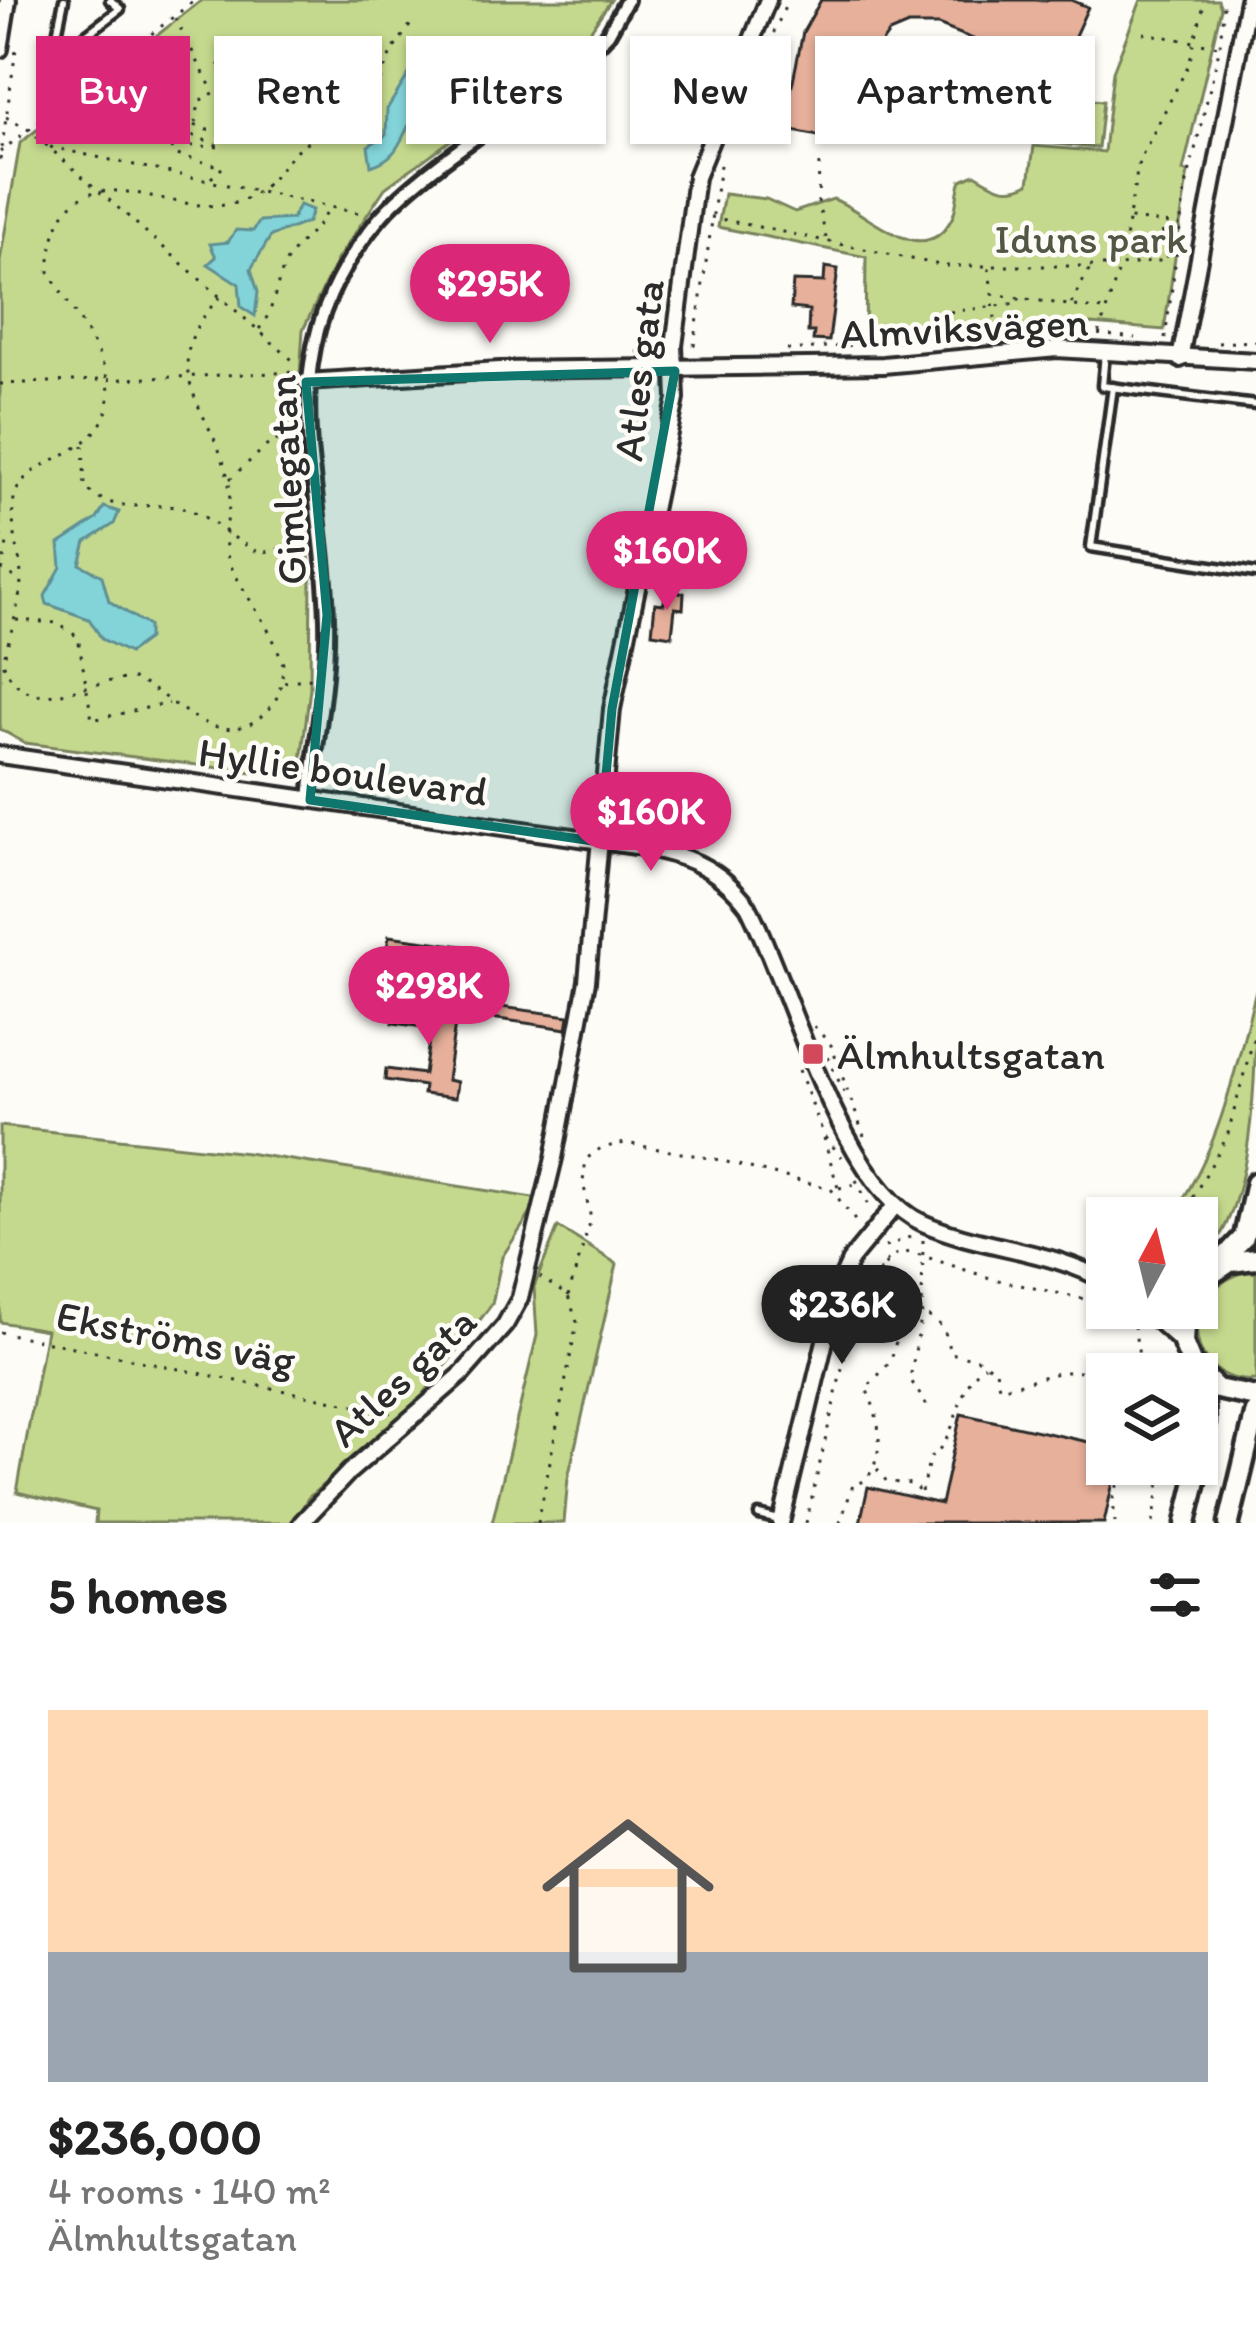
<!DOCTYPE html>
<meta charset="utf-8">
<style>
:root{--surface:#fff;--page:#f6f6f6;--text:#222;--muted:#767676;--line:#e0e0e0;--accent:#db2777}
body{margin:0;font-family:Itim,sans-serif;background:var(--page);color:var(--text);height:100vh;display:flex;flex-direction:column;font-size:45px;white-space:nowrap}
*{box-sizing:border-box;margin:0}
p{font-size:39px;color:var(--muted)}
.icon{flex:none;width:66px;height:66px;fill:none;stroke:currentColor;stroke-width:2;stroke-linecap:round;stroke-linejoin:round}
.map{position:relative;height:1523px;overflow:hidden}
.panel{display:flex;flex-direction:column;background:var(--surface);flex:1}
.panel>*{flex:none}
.banner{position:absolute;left:36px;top:36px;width:1185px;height:108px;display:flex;gap:24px}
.needle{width:78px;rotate:7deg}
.tools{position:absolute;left:1086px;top:1197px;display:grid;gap:24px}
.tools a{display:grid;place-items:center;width:132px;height:132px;border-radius:0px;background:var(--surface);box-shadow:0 3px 9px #0004;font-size:60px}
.price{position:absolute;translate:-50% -102px;padding:0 27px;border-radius:42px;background:var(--accent);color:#fff;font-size:39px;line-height:78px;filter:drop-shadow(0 3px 6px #0008)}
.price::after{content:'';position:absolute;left:50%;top:72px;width:36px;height:27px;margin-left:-18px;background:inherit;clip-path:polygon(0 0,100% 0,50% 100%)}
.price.on{background:#222;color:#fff}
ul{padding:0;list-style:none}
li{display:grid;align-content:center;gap:24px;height:636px;padding:0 48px}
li+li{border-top:3px solid var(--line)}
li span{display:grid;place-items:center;height:372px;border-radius:0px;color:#555}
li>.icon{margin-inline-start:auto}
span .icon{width:216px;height:216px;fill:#fffc;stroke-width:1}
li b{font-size:51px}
h2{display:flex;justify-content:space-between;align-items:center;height:144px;padding:0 48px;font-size:51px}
.tag{padding:0 42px;border-radius:0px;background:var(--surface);box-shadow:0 3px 9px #0004;font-size:42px;line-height:108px}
.tag.on{background:var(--accent);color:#fff}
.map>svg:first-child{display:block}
.green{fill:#c5d98e;stroke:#78825c;stroke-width:3}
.water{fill:#83d4d9;stroke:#609093;stroke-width:3}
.building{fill:#e6b09b;stroke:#2b2b2b;stroke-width:3}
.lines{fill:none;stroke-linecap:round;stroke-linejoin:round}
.service-casing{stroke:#2b2b2b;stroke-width:15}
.pedestrian-casing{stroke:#2b2b2b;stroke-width:20}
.minor-casing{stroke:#2b2b2b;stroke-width:22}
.secondary-casing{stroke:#2b2b2b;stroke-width:27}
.path{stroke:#2b2b2b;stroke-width:3;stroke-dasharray:3 9;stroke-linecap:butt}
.service{stroke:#fdfcf7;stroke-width:6}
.pedestrian{stroke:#fdfcf7;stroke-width:10}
.minor{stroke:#fdfcf7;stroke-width:14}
.secondary{stroke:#fdfcf7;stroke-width:18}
.marked{fill:#0f766e;fill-opacity:0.2;stroke:#0f766e;stroke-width:9;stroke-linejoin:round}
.poi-dot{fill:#d1495b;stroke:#fdfcf7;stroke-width:4.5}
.labels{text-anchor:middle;stroke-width:9;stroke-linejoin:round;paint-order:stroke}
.park-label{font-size:42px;fill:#525644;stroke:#fdfcf7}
.street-label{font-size:42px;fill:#2b2b2b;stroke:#fdfcf7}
.poi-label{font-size:42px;fill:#2b2b2b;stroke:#fdfcf7;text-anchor:start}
</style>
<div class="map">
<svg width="1256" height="1523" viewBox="0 0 1256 1523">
<rect width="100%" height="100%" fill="#fdfcf7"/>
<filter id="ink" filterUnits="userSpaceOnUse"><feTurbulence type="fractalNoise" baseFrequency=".00833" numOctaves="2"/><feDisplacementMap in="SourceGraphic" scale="24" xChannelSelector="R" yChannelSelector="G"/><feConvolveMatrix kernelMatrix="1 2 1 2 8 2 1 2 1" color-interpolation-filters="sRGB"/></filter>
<g filter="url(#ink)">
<!-- green -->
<g class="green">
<polygon points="202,0 611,0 579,47 385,188 337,260 303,330 296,434 311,575 310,688 299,778 25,743 0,729 0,261 20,143"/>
<path d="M1141,0H1218L1221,8L1183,171L1188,172L1164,330L1091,324L865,342L866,257L718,227L724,194L766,199L795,212L833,199C867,211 924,274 952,218C958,206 956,192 961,180L975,174C995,186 1007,195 1029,183L1034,146L1104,152L1113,71Z"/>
<polygon points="1014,92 1103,101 1098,148 1009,139"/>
<path d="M1256,990C1256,1065 1256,1221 1197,1262V1218H1170C1220,1151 1235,1070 1256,990Z"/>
<polygon points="0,1126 247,1153 540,1199 502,1257 492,1304 420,1399 308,1498 293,1523 95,1523 96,1511 17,1492 46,1330 0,1322"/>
<polygon points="558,1227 617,1264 568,1478 564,1523 492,1523 537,1335 534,1287"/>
<path d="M1248,1271L1256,1273V1380C1188,1387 1170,1293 1248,1271Z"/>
</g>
<!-- water -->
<g class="water">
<path d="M412,69L455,99L436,121L414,116C400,139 399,158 371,166L368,146L386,135L387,109Z"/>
<polygon points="299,205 312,210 308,222 271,236 251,269 258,292 255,316 241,307 239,284 208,264 216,257 210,244 228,242 236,230 253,231 260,221 292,219"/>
<polygon points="104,507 119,512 114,524 86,542 80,564 102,576 109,601 148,626 148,639 129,653 102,639 89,619 47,604 45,596 61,567 59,544 97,519"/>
</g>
<!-- building -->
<g class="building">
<polygon points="821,0 1071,0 1088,7 1058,73 938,25 908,25 889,33 868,63 849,142 783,129 803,32"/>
<polygon points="825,267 838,269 829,341 813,340 814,332 808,332 809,310 791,308 793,281 824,282"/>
<polygon points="665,591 684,593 683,609 675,608 672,636 652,633 655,603 664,604"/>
<polygon points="389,936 463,946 461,963 401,956 393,1008 378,1006"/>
<polygon points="397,1001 457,1010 447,1080 457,1082 455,1098 423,1094 424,1086 385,1080 386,1069 424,1074 431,1028 393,1023"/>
<polygon points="486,1005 569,1016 567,1029 484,1017"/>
<polygon points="961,1414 1107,1446 1107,1464 1117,1464 1104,1523 860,1523 868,1487 941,1504"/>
</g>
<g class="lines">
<!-- service casing -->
<g class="service-casing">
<g id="service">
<polyline points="64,0 57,34 74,44 120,9 110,0"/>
<polyline points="1105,353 1102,386 1256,405"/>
<polyline points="1113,387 1091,547 1256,573"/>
<polyline points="759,1515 779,1520"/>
</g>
</g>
<!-- pedestrian casing -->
<g class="pedestrian-casing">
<path id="pedestrian" d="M310,800C315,739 329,681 327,619C323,462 264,359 378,220C421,168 523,108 579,64L608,34L627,0"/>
</g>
<!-- minor casing -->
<g class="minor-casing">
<g id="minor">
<polyline points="0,49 8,0"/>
<polyline points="1180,359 1248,0"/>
<polyline points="306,382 500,370 883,365 1057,349 1256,361"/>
<path d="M0,755L636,846C683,854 718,866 748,906C791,988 841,1187 923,1223C981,1249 1051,1249 1107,1282"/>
<polyline points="1144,1308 1183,1343"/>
<polyline points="301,1523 349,1472 462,1374 505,1325 520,1298 554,1158 587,981 612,709 676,399 674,346 696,177 768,0"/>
<polyline points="781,1523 838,1287 851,1259 894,1207"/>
</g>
</g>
<!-- secondary casing -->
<g class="secondary-casing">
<g id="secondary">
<polyline points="1212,1271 1244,1237 1256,1183"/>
<polyline points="1197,1284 1230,1262 1256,1259"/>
<polyline points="1185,1308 1183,1343 1195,1372"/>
<polyline points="1191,1363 1217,1389 1256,1397"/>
<path d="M1186,1523C1196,1476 1216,1424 1197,1377"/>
<polyline points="1229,1523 1256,1411"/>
</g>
</g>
<!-- path -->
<g class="path">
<polyline points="175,18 212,89"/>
<polyline points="1143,33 1218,46"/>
<polyline points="745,99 788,0"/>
<polyline points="6,117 29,130 297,364"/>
<polyline points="196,123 199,101 223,88 250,90 222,76 217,66 226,61 299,69"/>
<polyline points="50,147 363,214"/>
<polyline points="0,152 195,0"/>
<polyline points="0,160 16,49"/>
<polyline points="819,164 818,201 826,238"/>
<polyline points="211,178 223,167 173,154 172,145 222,147 194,136 188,122 206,130 223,129"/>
<polyline points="711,217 945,266 1120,266 1139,161 1189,64 1205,0"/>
<polyline points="1130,219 1180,225"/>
<polyline points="989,268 997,335"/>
<polyline points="992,294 1103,310"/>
<path d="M220,297C147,373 217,411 229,484C233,512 218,539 231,566C247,600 272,628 283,664C282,686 279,702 262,716C215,754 174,695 133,679C87,677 26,725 3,662C10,634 19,609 21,581C22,552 5,516 17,490C26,471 51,461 69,452C155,403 80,328 49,272C58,127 170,225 238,202C276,189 280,159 307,142C322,133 344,131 361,126L391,53L413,21"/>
<polyline points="1071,304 1091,266"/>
<polyline points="950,312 1019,303 1019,298"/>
<path d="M259,329C277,307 274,283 288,259C300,239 319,232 328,207"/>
<polyline points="1099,333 1120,266 1167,260 1161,223"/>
<polyline points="1165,339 1185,191 1220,46 1224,0"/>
<polyline points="1218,343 1256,341"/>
<polyline points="694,346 721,158"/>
<polyline points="787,350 1056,330 1136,338"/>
<polyline points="637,352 662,347"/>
<polyline points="0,384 298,372"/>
<path d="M83,445L85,487C116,518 152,499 186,509C213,517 234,542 261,553L307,542"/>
<polyline points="230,479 271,442 294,435"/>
<polyline points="0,535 7,544 2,569 19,580"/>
<polyline points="16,620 57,623 78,637 92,720 169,703"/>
<polyline points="284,682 311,678"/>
<polyline points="814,1026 831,1045 864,1136"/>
<polyline points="828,1057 846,1097"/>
<polyline points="799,1070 824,1136 842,1157"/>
<polyline points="824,1138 838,1188"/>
<polyline points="856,1180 871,1209"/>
<polyline points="839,1188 858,1183"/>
<polyline points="1181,1218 1227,1137 1256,1029"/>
<polyline points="923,1240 922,1313 910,1379 929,1409"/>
<polyline points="885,1247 915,1235"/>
<polyline points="885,1263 904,1294"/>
<polyline points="568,1296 591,1219 583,1182 586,1159 601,1148 625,1143 715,1159 831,1189 860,1227"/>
<polyline points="1117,1308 1127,1316"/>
<polyline points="1132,1314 1142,1374"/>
<polyline points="0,1332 397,1414"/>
<polyline points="877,1469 887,1482 913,1484 922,1496"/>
<path d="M921,1492L930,1457C960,1439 954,1386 985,1365"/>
<polyline points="538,1523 577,1322 568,1296 540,1277"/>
<polyline points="806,1523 858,1299 892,1255 911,1252 993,1279 1107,1304"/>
<path d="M840,1523L853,1485L865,1481C886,1455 881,1418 866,1389L891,1361L897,1337L883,1315L901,1295L944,1328L950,1353L978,1359L996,1370L999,1387C1035,1385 1082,1352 1107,1389"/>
<polyline points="1115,1523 1113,1499 1124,1464"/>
<polyline points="1153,1523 1163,1464"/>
</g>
<!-- service -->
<use href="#service" class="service"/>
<!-- pedestrian -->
<use href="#pedestrian" class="pedestrian"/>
<!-- minor -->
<use href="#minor" class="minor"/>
<!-- secondary -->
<use href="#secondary" class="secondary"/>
</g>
</g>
<!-- marked area -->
<path class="marked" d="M675,371L612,709L600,842L310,800L327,615L306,382Z"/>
<!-- markers -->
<rect class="poi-dot" x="801" y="1042" width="24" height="24" rx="6"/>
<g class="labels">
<!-- park labels -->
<g class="park-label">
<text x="1091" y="253">Iduns park</text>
</g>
<!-- street labels -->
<g class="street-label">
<text transform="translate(964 327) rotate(-3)" y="15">Almviksvägen</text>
<text transform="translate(638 370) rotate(-83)" y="15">Atles gata</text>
<text transform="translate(286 480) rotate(-93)" y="15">Gimlegatan</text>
<text transform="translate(343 771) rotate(8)" y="15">Hyllie boulevard</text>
<text transform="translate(176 1337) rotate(11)" y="15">Ekströms väg</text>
<text transform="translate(402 1376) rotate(-43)" y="15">Atles gata</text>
</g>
<!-- poi labels -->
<g class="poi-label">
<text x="837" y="1069">Älmhultsgatan</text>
</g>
</g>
</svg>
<div class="tools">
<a><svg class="needle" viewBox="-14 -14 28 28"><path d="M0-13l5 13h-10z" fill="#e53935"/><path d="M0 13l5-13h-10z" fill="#767676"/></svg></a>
<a><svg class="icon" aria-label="layers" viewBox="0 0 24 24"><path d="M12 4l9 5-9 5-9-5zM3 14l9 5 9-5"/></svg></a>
</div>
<b class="price" style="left:490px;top:346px">$295K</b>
<b class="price" style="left:667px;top:613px">$160K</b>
<b class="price" style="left:651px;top:874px">$160K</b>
<b class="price" style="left:429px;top:1048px">$298K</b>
<b class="price on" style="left:842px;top:1367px">$236K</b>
<div class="banner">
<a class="tag on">Buy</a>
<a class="tag">Rent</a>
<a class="tag">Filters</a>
<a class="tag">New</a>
<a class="tag">Apartment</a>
</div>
</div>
<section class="panel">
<h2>5 homes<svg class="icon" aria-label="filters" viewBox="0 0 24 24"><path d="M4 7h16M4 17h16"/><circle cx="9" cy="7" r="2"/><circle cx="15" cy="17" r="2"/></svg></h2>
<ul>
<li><span style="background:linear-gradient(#ffd9b3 65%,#9aa5b1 0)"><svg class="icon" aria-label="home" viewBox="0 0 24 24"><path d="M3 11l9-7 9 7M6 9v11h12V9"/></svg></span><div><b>$236,000</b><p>4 rooms · 140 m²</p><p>Älmhultsgatan</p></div></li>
</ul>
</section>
